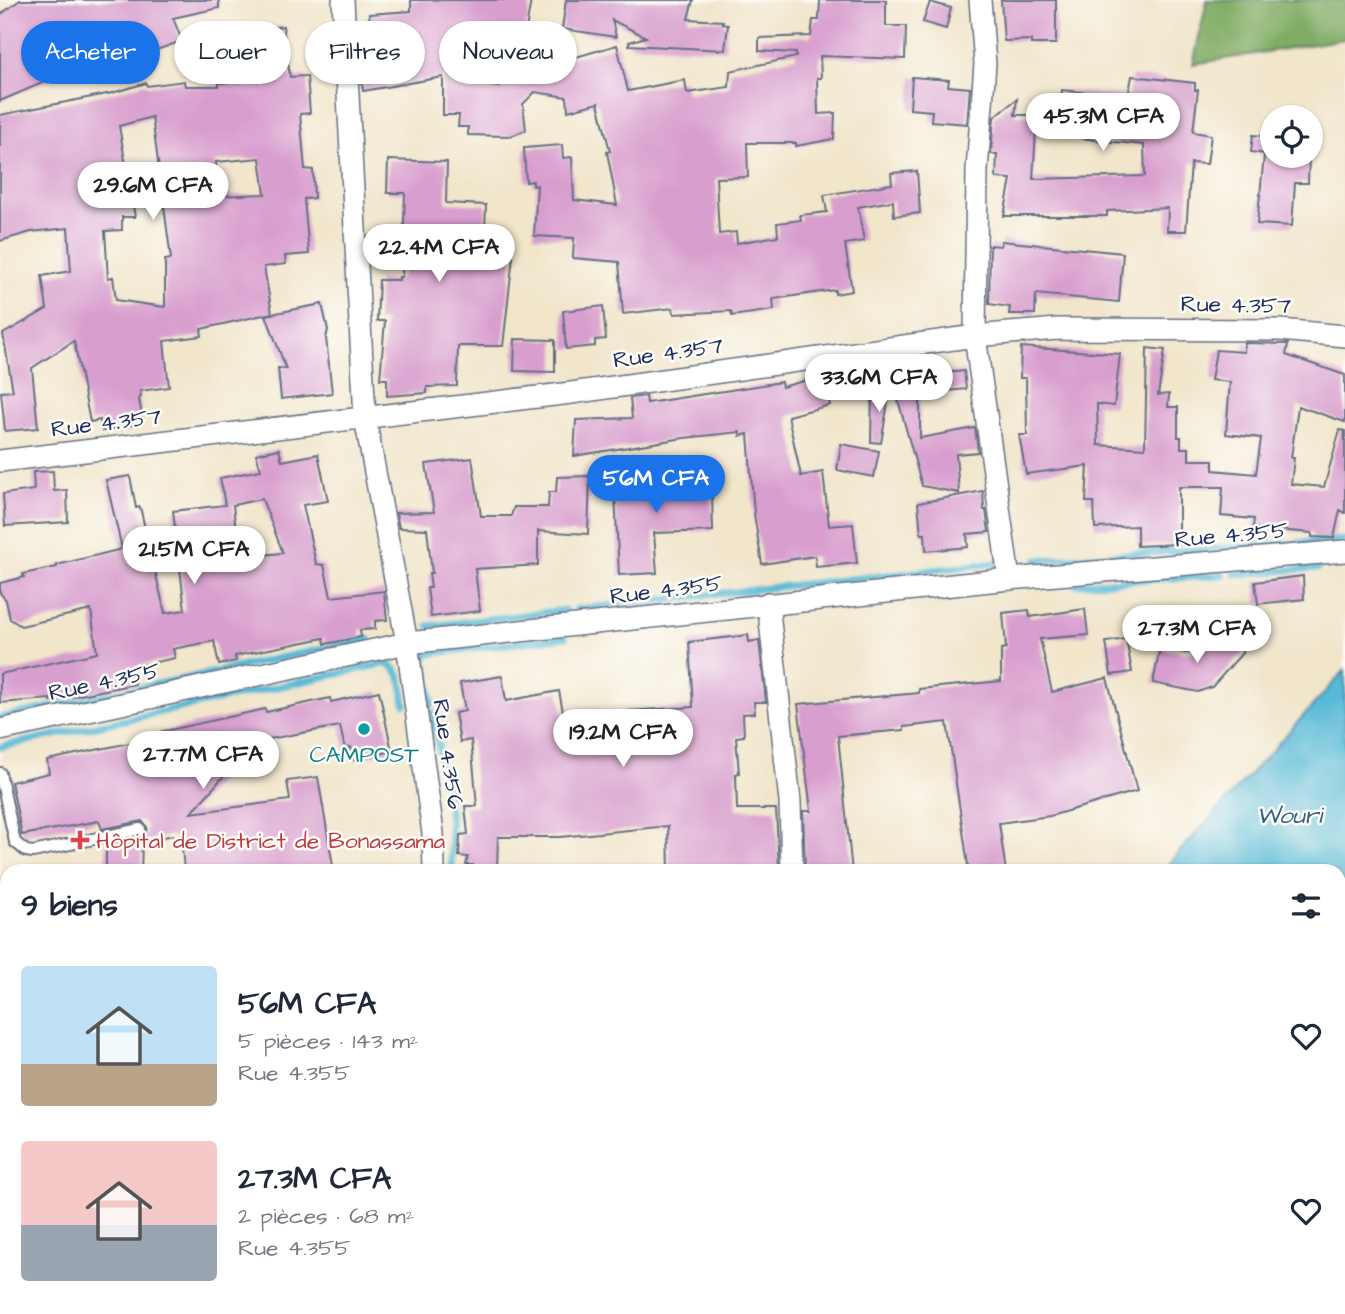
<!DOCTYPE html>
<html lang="fr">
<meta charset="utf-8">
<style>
:root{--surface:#fff;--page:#f6f6f7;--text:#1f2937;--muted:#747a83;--accent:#1a73e8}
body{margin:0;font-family:"Architects Daughter",sans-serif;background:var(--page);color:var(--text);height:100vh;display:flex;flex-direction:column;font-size:26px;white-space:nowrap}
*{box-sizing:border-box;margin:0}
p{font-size:23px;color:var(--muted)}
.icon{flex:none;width:38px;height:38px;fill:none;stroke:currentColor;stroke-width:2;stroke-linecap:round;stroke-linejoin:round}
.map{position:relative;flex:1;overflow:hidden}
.panel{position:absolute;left:0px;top:864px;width:1346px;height:450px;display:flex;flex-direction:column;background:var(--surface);border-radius:21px 21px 0 0;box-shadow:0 2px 5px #0004}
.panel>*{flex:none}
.banner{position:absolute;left:21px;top:21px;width:700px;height:63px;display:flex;gap:14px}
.controls{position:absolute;left:1260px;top:105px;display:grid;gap:14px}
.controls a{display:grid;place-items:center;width:63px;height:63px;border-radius:50%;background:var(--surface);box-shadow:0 2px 5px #0004;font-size:35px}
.price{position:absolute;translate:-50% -60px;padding:0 16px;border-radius:24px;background:#fff;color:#222;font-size:23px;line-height:46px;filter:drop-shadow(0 2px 4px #0008)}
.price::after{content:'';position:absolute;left:50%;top:42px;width:21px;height:16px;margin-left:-10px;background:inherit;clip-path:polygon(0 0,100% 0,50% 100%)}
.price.current{background:var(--accent);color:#fff}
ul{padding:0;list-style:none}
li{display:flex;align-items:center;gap:21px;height:175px;padding:0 21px}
li span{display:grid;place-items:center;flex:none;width:196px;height:140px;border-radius:7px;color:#555}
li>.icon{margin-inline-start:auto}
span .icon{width:84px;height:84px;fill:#fffc;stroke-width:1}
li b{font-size:30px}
h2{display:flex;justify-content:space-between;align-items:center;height:84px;padding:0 21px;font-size:30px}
.chip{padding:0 24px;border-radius:32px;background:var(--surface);box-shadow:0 2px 5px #0004;font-size:24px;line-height:63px}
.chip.current{background:var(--accent);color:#fff}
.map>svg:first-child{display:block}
.forest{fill:#80ac65;stroke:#4e6e62;stroke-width:2}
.water{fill:#57b9d6;stroke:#39749a;stroke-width:2}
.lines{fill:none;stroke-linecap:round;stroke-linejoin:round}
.stream{stroke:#57b9d6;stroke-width:7}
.building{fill:#d89ece;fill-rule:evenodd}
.lane-casing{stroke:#666f84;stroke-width:14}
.street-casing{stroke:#666f84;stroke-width:24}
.lane{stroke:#fff;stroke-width:10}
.street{stroke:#fff;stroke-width:21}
.culture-dot{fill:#0f9aa8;stroke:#fdfcf7;stroke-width:2.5}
.health-dot{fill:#e0444e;stroke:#fdfcf7;stroke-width:2.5}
.labels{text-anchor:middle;stroke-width:5;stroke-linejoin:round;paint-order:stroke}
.street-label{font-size:23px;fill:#1b2f5e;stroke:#fdfcf7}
.culture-label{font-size:23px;fill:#0d838f;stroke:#fdfcf7}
.health-label{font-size:23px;fill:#be3a42;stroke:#fdfcf7;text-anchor:start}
.water-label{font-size:24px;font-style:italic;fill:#305f88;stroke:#fdfcf7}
</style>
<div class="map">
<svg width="1345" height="1314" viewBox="0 0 1345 1314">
<rect width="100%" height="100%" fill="#fdfcf7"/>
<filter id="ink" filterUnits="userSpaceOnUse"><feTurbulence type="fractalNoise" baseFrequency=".0143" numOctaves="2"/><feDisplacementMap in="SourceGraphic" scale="14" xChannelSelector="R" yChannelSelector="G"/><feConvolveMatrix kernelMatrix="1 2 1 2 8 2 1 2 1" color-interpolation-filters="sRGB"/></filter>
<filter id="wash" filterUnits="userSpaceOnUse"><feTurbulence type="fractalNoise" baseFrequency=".00686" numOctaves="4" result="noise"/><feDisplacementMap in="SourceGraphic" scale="28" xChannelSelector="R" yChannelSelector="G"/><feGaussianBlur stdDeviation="1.57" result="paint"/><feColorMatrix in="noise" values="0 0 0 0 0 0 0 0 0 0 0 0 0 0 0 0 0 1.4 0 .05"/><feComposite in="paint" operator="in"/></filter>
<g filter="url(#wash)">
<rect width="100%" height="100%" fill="#f1e5ca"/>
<!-- forest -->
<polygon class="forest" points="1207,0 1345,0 1345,39 1193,64"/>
<!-- water -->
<polygon class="water" points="1345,670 1345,1314 568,1314 578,1307 1339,1307 1339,872 1162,871"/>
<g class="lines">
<!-- stream -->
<g class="stream">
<polyline points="1037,560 1345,540"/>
<polyline points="1235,574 1318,568"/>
<polyline points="1075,584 1223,575"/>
<polyline points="577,609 997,563"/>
<polyline points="429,626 565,610"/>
<polyline points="432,703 425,662 426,654 565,637"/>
<polyline points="433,713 450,817 452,872"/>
<polyline points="0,718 369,639"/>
<path d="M0,747L383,664C403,665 402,688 405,704"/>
<polyline points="0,954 7,954"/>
<polyline points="0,1310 7,1293"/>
<polyline points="295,1314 298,1307"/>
</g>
</g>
<g id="blocks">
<!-- building -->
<g class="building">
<polygon points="20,0 219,0 219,8 173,18 182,41 148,53 144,42 93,61 90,53 51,71 54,78 0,101 0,15"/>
<path d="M411,0H531L523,47L533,49L531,65L568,67L569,59L617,45L628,91L685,80L687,93L729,87L730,71L796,57V53L759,51V38L811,36L813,20H819L820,0H886V26H906L905,59L820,56L821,78H817L818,114L835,113L834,139L796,146V143H747L748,177L716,178L719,234L736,232L737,243L778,236L777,223L801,220L800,215L827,212L824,195L892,184L891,173L917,171L920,213L894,216L893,201L858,207L864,241L845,244L852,291L835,294V290L773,299L774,310L732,316L731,311L674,314L673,308L623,314L619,262L573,258L574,238L534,236L537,185L533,186V181L526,182L524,148L562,145L563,158L572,157L574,200L617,205L607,152L610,151L598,103L568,111L567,97L535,92L523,104L526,130L511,136L468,135V127H458L459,115H443V77L363,91L359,57L373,55L369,14L411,11ZM462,44L506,52L500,87L465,82Z"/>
<polygon points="566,0 693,0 688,19 723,21 723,24 728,25 725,50 629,45 629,42 646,37 612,20 616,37 562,29"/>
<polygon points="1001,0 1056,0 1056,44 1031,44 1031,40 1004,41"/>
<polygon points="930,2 951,8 946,29 923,22"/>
<path d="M283,26L290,77L307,76L310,113L300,114L305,169L313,170L314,198L304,199L309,254L285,256L286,264L264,267L272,313L201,329L202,336L164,341L169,387L140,391L141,397L139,398L143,423L102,431L100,420L90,422L74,341L32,368L38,428L5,431L1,392L13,391L3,334L47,309L42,276L71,271L68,228L31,232L0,241V115L112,93L146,83L147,86L184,81L185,86H219V83L253,80L248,32ZM152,117L171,259L165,260V307L116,300L113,277L108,278L105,231L122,230V217H135L119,126ZM260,158L265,194L218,196L216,162Z"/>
<path d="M1132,76L1195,83V90H1198L1193,132L1211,135L1207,164L1191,163L1186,231H1167L1168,208L1107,211V216H1004L1011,179L996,178L997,154H991L994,117L1017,99L1015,115H1059L1062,90L1128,97ZM1036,131L1095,140L1144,145L1145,176L1033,179Z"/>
<polygon points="912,77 949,80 948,86 970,88 967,124 931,121 932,111 910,109"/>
<polygon points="1253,135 1272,137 1272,155 1251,152"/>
<polygon points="1264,156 1309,156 1308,183 1295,183 1292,226 1257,224"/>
<polygon points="388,160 447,162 446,203 486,205 485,230 489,229 488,252 513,256 503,346 458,346 457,386 427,387 427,393 387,396 387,379 380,379 385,321 377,321 379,280 399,280 399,277 402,277 405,193 387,193"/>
<polygon points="1001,241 1123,253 1119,302 1036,294 1035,314 1009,314 1010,307 989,304 990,245 1001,246"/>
<polygon points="322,304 328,330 326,338 332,393 281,399 278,368 286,369 266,315"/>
<polygon points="603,306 606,339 595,340 595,346 566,349 563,311"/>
<polygon points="515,339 555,340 555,372 514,371"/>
<polygon points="1244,343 1288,344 1286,355 1345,375 1345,422 1298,406 1291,458 1294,458 1291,484 1324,487 1340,430 1345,431 1345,513 1340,510 1334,538 1312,537 1312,533 1253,528 1254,519 1221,516 1223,487 1179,487 1179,544 1137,546 1137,526 1095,528 1094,502 1086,502 1088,466 1026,474 1019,435 1027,435 1026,378 1020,378 1021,347 1120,354 1114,406 1097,404 1098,445 1145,448 1147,348 1165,350 1158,395 1169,394 1168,407 1178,407 1178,437 1181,437 1181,448 1189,448 1189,460 1213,460 1213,470 1256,474 1261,438 1226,434 1230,382 1211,380 1216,350 1244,352"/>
<polygon points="964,371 966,389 947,391 945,373"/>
<polygon points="822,376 830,405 788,416 801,476 823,472 829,526 853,524 857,563 816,567 815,556 762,564 754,514 748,434 740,436 740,432 684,438 574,456 576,420 632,418 630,398 646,396 647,403 781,382 782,387"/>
<polygon points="872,389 890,391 881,443 871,442"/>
<polygon points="895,389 920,389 920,438 975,428 978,452 956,454 959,493 922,486"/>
<polygon points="841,444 879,451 874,477 837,470"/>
<path d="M279,449L282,461L318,454L328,501L303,505L316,564L324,565L331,597L384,591L387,620L375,621V629L360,630L361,637L325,644L324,638L235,656L236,661L219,665L214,641L173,649L175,658L132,667L135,684L51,701L50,699L0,703V674L97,653L91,610L21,626L10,619L6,600L0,593V583L24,577L23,574L57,567V565L122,549L106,480L130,476L136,508L140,507L165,613L185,610L173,511L225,505L220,478L261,470L256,454ZM262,499L283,553L239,557L233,505Z"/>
<polygon points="472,458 481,516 511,516 514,507 548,507 549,492 556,492 557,477 590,476 588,534 538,531 538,565 475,569 480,611 431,617 427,588 431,588 429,573 432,573 427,529 399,528 396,513 434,512 426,464"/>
<polygon points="53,471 54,491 67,490 68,522 5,526 3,494 34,490 33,472"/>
<polygon points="687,471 687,474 692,473 693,494 712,493 713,531 654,533 657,573 619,575 614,475"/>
<polygon points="983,491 984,510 986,510 989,532 967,534 968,547 926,551 925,534 921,534 918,503"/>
<polygon points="1303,576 1304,599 1258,604 1255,582"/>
<polygon points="1085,609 1088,635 1040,639 1052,692 1107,678 1137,791 1050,816 999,823 1006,872 969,872 947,722 904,727 904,730 838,736 852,872 816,872 816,868 805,868 803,811 811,811 798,704 919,693 919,689 1001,681 1001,649 1006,648 1003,613 1029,610 1030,617"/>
<polygon points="1217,629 1243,652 1212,687 1198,692 1153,683 1160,648 1186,653 1198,650"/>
<polygon points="748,635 749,642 759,640 766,702 754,702 755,713 743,714 744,736 736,737 739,773 736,774 737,809 776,809 779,869 753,869 752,872 669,872 668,826 560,837 498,837 497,869 473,868 473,865 466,865 468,857 459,856 460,835 468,834 465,806 477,806 471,740 460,742 455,713 465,711 460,683 502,676 506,701 559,691 567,733 630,730 628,711 693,707 689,642"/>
<polygon points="1126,639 1132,672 1111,675 1106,642"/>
<polygon points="379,691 392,751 354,760 351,747 345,749 340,726 236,745 239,759 191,813 290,800 287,781 318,777 334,872 184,872 182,846 176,847 173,835 142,842 141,872 106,872 106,844 145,835 147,827 142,821 102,829 99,821 22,835 11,782 49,773 47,760 134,742 164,747 160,732 265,709 266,712 330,698 331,702"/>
</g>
</g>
</g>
<g filter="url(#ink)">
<use href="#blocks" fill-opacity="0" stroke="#666f84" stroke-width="2"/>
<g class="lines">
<!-- lane casing -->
<g class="lane-casing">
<polyline id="lane" points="0,773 15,842 26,851 33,852 140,829"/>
</g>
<!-- street casing -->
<g class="street-casing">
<g id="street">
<polyline points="343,0 365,418 407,643 433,833 434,872"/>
<polyline points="980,0 985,64 977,170 975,336 1009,579"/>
<polyline points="0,461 571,393 975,336 1057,329 1280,330 1345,336"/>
<polyline points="768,603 790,801 792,872"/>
<polyline points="0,730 407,643 1009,579 1345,551"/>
<polyline points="278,1314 281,1307"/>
</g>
</g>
<!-- lane -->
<use href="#lane" class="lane"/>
<!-- street -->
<use href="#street" class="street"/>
</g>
</g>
<!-- markers -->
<circle class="culture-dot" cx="364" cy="729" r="7"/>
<path class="health-dot" d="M76.5 829.5h7v7h7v7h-7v7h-7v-7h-7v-7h7z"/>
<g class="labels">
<!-- street labels -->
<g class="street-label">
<text transform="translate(1236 304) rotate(1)" y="8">Rue 4.357</text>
<text transform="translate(668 352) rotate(-8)" y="8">Rue 4.357</text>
<text transform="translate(106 422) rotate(-7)" y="8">Rue 4.357</text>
<text transform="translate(1231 534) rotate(-5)" y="8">Rue 4.355</text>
<text transform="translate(666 589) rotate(-7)" y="8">Rue 4.355</text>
<text transform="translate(104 681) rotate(-12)" y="8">Rue 4.355</text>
<text transform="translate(449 754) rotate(82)" y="8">Rue 4.356</text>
</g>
<!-- culture labels -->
<g class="culture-label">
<text x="364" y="762">CAMPOST</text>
</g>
<!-- health labels -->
<g class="health-label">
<text x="96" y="848">Hôpital de District de Bonassama</text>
</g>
<!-- water labels -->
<g class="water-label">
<text x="1289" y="823">Wouri</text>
</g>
</g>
</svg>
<div class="controls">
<a><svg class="icon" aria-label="locate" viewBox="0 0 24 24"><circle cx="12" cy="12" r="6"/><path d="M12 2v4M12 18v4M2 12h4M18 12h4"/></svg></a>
</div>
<b class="price" style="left:1103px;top:153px">45.3M CFA</b>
<b class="price" style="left:153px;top:222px">29.6M CFA</b>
<b class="price" style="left:439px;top:284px">22.4M CFA</b>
<b class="price" style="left:879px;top:414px">33.6M CFA</b>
<b class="price current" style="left:656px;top:515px">56M CFA</b>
<b class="price" style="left:194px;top:586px">21.5M CFA</b>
<b class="price" style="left:1197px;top:665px">27.3M CFA</b>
<b class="price" style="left:623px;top:769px">19.2M CFA</b>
<b class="price" style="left:203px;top:791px">27.7M CFA</b>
<div class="banner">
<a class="chip current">Acheter</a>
<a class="chip">Louer</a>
<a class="chip">Filtres</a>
<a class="chip">Nouveau</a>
</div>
<section class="panel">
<h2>9 biens<svg class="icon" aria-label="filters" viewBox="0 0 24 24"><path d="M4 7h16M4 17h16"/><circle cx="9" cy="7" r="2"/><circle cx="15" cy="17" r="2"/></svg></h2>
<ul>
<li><span style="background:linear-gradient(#bfe0f5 70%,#b9a48a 0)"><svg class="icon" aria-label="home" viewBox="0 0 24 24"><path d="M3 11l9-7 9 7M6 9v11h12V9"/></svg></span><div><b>56M CFA</b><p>5 pièces · 143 m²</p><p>Rue 4.355</p></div><svg class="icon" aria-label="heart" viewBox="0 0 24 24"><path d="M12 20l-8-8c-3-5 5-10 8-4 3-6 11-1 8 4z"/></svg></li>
<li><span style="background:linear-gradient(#f6c9c9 60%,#9aa5b1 0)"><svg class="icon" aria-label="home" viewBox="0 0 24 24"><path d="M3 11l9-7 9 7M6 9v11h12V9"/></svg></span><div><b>27.3M CFA</b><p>2 pièces · 68 m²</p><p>Rue 4.355</p></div><svg class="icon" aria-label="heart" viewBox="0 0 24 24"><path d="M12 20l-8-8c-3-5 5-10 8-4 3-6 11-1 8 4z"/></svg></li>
</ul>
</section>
</div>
